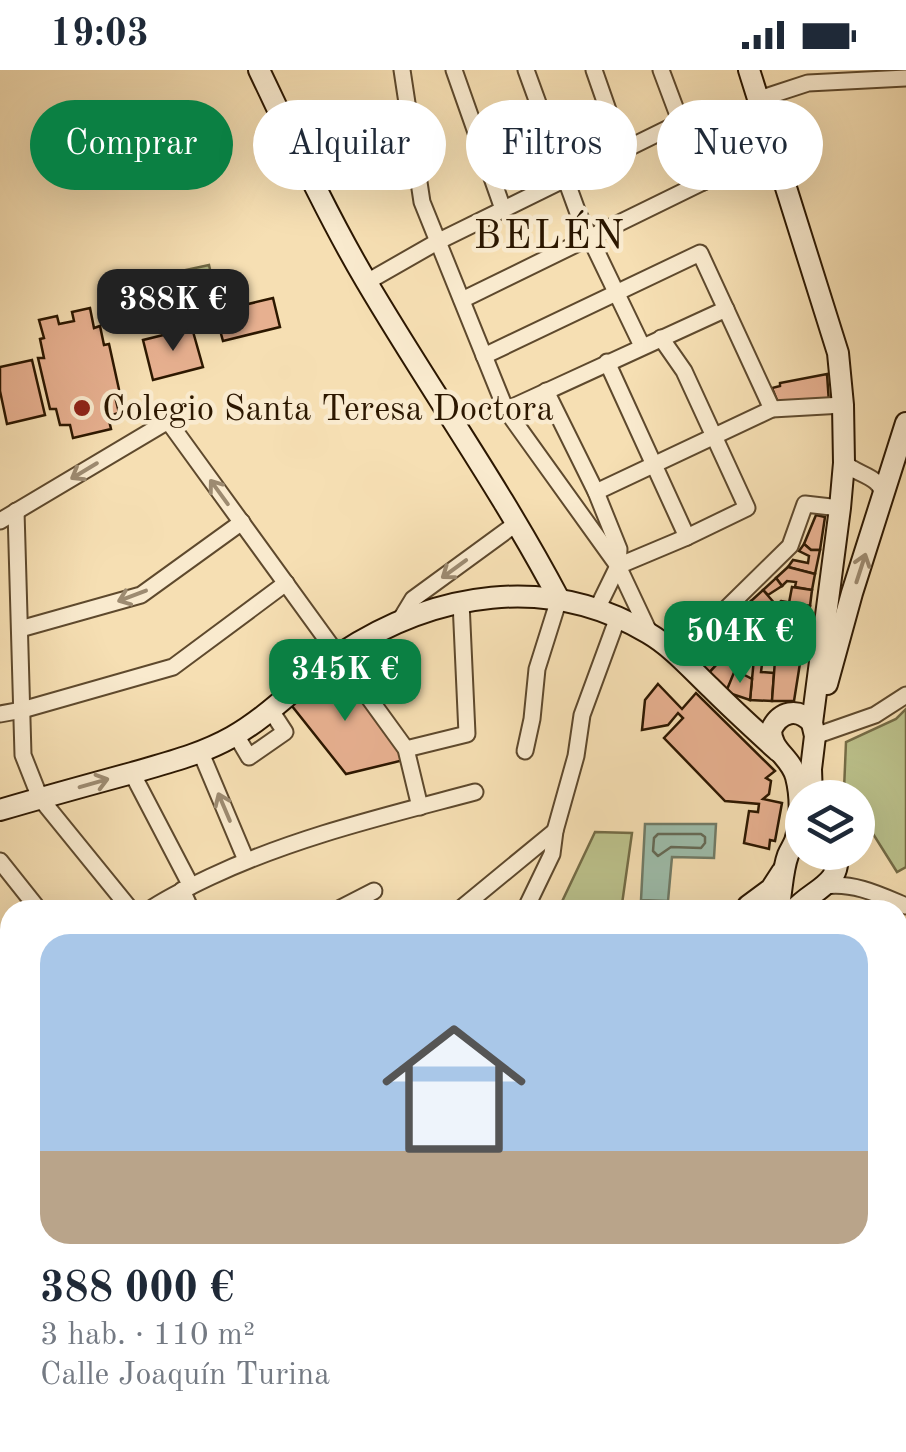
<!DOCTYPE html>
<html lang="es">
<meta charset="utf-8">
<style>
:root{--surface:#fff;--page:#f2f2f3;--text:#1f2937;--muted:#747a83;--accent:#0b8043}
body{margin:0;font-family:"Old Standard TT",serif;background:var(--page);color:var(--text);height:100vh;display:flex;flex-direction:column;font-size:38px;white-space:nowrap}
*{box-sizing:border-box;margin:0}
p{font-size:32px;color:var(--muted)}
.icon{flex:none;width:55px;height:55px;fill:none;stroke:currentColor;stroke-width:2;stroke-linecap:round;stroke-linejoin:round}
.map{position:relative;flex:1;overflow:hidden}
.details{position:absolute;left:0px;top:830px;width:908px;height:552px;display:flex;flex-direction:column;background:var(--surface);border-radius:30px 30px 0 0;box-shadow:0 10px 40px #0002}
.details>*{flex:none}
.hud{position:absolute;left:30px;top:30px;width:848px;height:90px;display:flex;gap:20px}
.buttons{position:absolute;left:785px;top:710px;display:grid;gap:20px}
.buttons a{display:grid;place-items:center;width:90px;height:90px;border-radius:50%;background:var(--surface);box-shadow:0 10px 40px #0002;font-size:50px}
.price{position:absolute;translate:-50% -85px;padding:0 22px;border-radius:20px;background:var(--accent);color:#fff;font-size:32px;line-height:65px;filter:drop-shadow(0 2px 5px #0008)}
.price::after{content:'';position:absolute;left:50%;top:60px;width:30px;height:22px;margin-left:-15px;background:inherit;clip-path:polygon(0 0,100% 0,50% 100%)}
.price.current{background:#222;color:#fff}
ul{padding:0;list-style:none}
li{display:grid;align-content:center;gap:20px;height:530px;padding:0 40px}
li span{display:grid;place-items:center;height:310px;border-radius:30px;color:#555}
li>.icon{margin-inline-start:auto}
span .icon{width:180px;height:180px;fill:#fffc;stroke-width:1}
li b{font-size:42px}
.tag{padding:0 35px;border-radius:45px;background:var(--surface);box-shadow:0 10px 40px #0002;font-size:35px;line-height:90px}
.tag.current{background:var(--accent);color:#fff}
.status{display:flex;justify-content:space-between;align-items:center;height:70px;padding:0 50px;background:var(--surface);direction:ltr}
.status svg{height:28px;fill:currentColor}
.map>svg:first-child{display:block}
.green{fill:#bcc28c;stroke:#746c46;stroke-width:2.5}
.water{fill:#9dbdab;stroke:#707b67;stroke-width:2.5}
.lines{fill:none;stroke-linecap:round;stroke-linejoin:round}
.shore{stroke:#646a56;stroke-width:2.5}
.stream{stroke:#707b67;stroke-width:4}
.building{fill:#e7b090;stroke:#2c1700;stroke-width:2.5}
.street-casing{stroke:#5e492d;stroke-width:19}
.secondary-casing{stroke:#2c1700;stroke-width:24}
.street{stroke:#f9eace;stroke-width:15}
.secondary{stroke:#f9eace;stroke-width:20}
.oneway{stroke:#9d8b71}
.poi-dot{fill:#8f2418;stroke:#f9eace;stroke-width:4}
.labels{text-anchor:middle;stroke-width:9;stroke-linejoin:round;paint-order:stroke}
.poi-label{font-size:35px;fill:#2c1700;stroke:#f9eace;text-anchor:start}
.quarter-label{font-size:40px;letter-spacing:2.5px;fill:#2c1700;stroke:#f9eace}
</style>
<div class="status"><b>19:03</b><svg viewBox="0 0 49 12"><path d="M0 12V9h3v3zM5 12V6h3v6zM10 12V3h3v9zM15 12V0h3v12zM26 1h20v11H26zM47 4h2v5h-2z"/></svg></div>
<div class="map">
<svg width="906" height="1382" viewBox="0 0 906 1382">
<rect width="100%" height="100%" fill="#f6dfb3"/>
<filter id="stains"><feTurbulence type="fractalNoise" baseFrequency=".002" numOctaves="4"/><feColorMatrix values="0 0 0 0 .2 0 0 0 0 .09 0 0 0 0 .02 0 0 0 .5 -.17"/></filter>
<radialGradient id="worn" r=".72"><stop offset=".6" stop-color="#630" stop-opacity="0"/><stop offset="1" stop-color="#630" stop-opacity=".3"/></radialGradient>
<!-- green -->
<g class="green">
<polygon points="209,195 218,235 135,253 126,213"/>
<polygon points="906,639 906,797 897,802 858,740 858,728 849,727 844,720 846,672 896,649"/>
<polygon points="595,762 632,763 622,834 676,838 676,840 558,840"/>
<polygon points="9,1252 10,1315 0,1329 0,1257"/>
<polygon points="10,1372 40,1373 62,1382 0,1382 0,1375"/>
</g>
<!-- water -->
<polygon class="water" points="645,754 716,754 714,788 672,787 668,831 641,830"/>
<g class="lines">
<!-- shore -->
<polygon class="shore" points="658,764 701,764 705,767 705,773 701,778 671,777 658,786 653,781 654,768"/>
<!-- stream -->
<polyline class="stream" points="0,1282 10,1277"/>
</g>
<!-- building -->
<g class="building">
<polygon points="273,228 280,257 223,271 215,242"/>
<polygon points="90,238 94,258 100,256 104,275 109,274 120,324 115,326 119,343 108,346 111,359 73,368 70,355 60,355 56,339 50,339 38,288 44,288 40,269 44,268 39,250 57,246 59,254 74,251 72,242"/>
<polygon points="192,258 203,297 153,310 143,270"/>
<polygon points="32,290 45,345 7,354 0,321 0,297"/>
<polygon points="827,304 829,333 779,335 772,318 780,316 780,313"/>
<polygon points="816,445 825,447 820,480 811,480 804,474"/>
<polygon points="804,474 811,480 820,480 815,504 788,497 793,490 808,493 809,486 799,481"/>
<polygon points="788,497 815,504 812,520 795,517 796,512 787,511 782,516 776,508"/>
<polygon points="776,508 782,516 768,525 763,520"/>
<polygon points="792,517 812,520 810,536 789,533"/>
<polygon points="763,520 776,535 774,537 769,533 765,537 769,541 764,544 751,531"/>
<polygon points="751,531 764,544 754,556 770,562 769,568 756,567 755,569 745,563 732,549"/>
<polygon points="781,531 810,536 805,562 772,556 764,544"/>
<polygon points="732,549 745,563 755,569 750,574 747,571 744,576 741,573 732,582 716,566"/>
<polygon points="788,559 805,562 801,587 783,584 784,562 787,562"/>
<polygon points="716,566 730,580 708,604 692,587"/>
<polygon points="741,573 750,580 748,592 740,590 737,587 729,594 735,600 734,605 726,622 708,604 730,580 732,582"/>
<polygon points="755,578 766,580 764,589 772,590 771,594 762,594 761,602 774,603 772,631 750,630"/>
<polygon points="766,580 801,587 794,631 772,631 775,590 764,589"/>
<polygon points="337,595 399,678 404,690 346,704 288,631"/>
<polygon points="735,600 752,609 750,630 726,622"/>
<polygon points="658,614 682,639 696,623 775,701 766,708 771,711 769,724 763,729 782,733 775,771 770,770 769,779 744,773 749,741 758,742 759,734 725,731 664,668 683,648 678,643 668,655 642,660 645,630"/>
<polygon points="906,1227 906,1314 898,1319 898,1233"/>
<polygon points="906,1337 906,1382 825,1382 842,1372 898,1372 898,1342"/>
<polygon points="311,1372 387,1372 392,1382 306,1382 303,1377"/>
<polygon points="410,1372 437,1372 439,1377 447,1372 462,1372 466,1382 414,1382"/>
<polygon points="498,1372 554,1372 558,1382 480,1382"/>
<polygon points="554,1372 607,1372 608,1373 591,1382 558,1382"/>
<polygon points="726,1372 766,1372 771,1382 708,1382"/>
</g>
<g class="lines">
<!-- street casing -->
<g class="street-casing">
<g id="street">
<polyline points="402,0 422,132 506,340 618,496 650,564"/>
<polyline points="454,0 503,139"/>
<polyline points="526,0 578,143 642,276"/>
<polyline points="594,0 622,80"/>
<polyline points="661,0 703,112"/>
<polyline points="759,29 808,13 906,8"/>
<polyline points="367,212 437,172 681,52"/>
<polyline points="462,230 703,112 740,95 776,83"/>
<polyline points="484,286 700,183 772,339"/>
<polyline points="607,292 687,467"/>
<polyline points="546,321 596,422 619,479 618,496 597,539"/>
<polyline points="506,340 726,239"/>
<path d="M844,393C859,406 882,406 883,427"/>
<polyline points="596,422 772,339 843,335"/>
<polyline points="16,441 23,685 40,728 131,840"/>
<polyline points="0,451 168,351 406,679 420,737"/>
<polyline points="618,496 687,467 747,438 684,301 661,268"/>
<polyline points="399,552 413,529 517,453"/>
<polyline points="20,559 141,525 242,452"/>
<polyline points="678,586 790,476 805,434 840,438"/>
<polyline points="0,644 22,640 173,597 286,513"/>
<polyline points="236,665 249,687 285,662 270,639"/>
<polyline points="815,666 875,645 906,625"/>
<polyline points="406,679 467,664 461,532"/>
<polyline points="525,681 532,649 537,599 559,529"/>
<polyline points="201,683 246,790"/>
<polyline points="132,703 191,816"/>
<polyline points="0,791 39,840"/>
<path d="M825,816C854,812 880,825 906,836"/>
<polyline points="182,820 191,840"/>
<path d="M149,840C168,827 189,817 210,807C295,767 385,746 475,722"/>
<polyline points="337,840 374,821"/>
<polyline points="459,840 555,761"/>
<polyline points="525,840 552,784 555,761 576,686 582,645 618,547"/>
<polyline points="0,904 10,917"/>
<polyline points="0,943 10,936"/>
<polyline points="0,1047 10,1041"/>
<polyline points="0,1076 4,1097 10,1098"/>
<polyline points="0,1154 10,1145"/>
<polyline points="0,1197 10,1201"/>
<polyline points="898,1328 906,1323"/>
<polyline points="0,1353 10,1347"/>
<polyline points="399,1372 404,1382"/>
<polyline points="799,1382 816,1372"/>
</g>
</g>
<!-- secondary casing -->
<g class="secondary-casing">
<g id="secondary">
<path d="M259,0C293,71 326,143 366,211C429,318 501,419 559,529"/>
<polyline points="749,0 838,283 843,335 844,393 840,438 812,653 815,666 811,699 812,728"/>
<polyline points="827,614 852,523 906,353"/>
<path d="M0,740C44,727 88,715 132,703C166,693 200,685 232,667C271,645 303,609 340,584C434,522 548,503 648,563C672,577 691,599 711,618C733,640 755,660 778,681"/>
<polyline points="748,836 771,819 782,802"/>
<path d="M778,840C782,823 782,801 788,785C790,780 793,776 795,771C801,752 801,726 796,707C791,687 771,681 771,660C780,641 798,637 812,653"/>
<path d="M794,840C811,820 844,814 836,782"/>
<polyline points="0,1168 10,1187"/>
<polyline points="898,1208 906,1202"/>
<polyline points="79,1372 82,1382"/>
<polyline points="777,1372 782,1382"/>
<polyline points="624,1382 641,1372"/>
</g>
</g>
<!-- street -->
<use href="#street" class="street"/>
<!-- secondary -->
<use href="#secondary" class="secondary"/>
</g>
<!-- one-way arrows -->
<defs><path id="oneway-shaft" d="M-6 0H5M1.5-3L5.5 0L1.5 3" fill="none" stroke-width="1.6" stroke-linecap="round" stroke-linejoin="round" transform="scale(2.5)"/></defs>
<g class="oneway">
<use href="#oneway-shaft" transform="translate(84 401) rotate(149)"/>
<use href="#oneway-shaft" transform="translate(219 422) rotate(-126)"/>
<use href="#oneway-shaft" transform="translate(861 498) rotate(-72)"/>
<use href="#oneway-shaft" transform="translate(454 499) rotate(144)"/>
<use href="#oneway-shaft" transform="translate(132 526) rotate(159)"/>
<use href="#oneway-shaft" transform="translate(94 713) rotate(-16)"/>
<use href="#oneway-shaft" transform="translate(224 737) rotate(-113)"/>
</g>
<!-- markers -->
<circle class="poi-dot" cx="82" cy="338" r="10"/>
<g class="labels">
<!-- poi labels -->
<g class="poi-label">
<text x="102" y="350">Colegio Santa Teresa Doctora</text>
</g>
<!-- quarter labels -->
<g class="quarter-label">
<text x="550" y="178">BELÉN</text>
</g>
</g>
<rect width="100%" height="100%" filter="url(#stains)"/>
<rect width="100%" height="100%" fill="url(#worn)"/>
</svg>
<div class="buttons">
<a><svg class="icon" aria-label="layers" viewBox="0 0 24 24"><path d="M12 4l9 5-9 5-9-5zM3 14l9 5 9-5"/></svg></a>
</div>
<b class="price current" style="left:173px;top:284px">388K €</b>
<b class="price" style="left:740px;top:616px">504K €</b>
<b class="price" style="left:345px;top:654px">345K €</b>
<div class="hud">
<a class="tag current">Comprar</a>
<a class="tag">Alquilar</a>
<a class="tag">Filtros</a>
<a class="tag">Nuevo</a>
</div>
<section class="details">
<ul>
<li><span style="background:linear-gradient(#a9c7e8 70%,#b9a48a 0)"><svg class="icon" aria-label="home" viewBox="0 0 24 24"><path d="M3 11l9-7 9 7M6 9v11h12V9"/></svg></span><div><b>388 000 €</b><p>3 hab. · 110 m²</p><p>Calle Joaquín Turina</p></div></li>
</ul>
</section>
</div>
